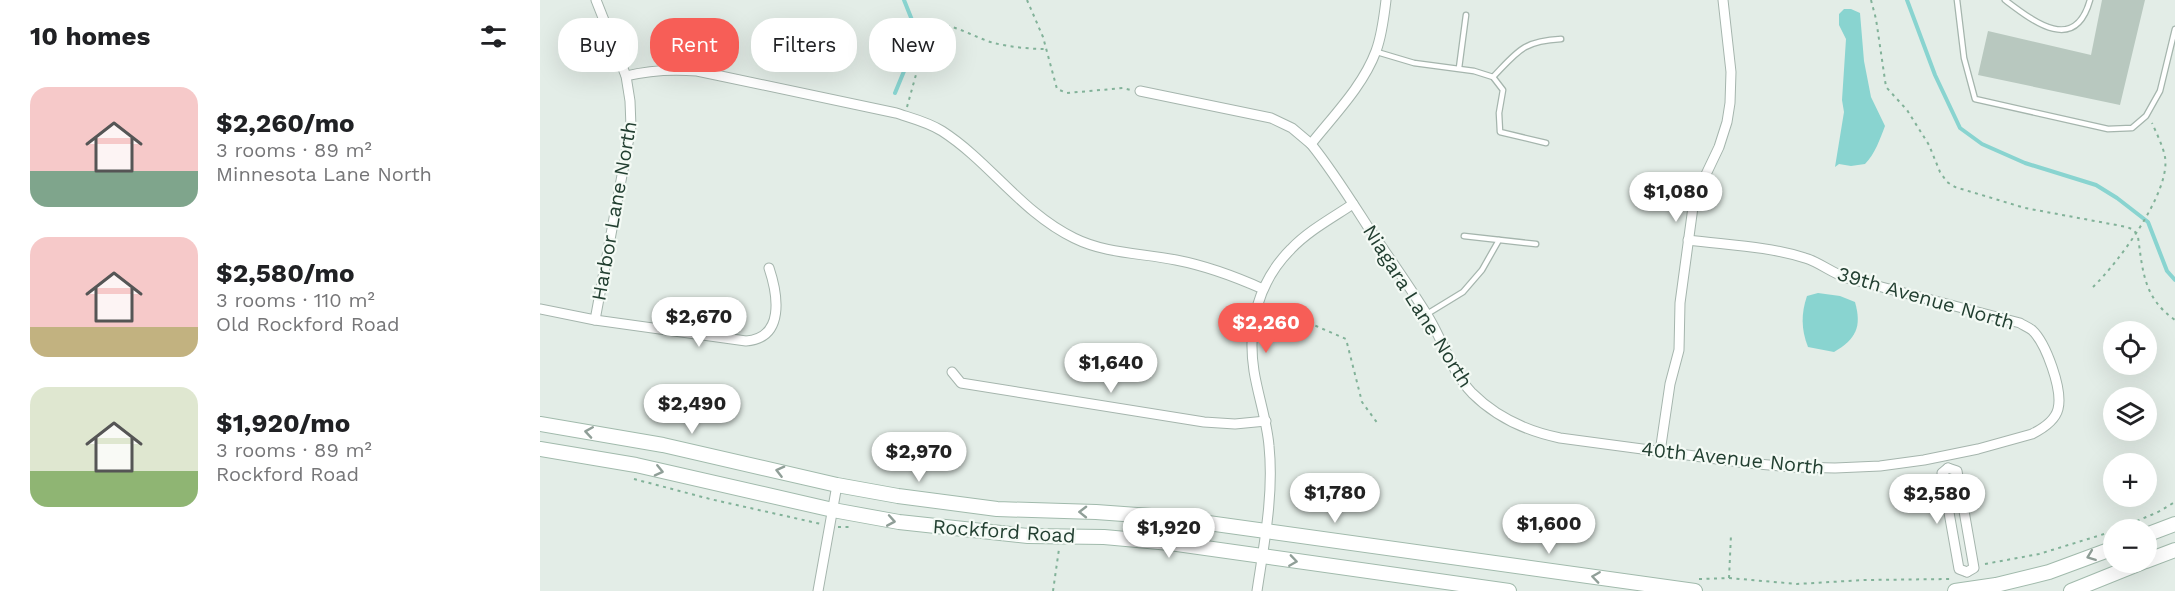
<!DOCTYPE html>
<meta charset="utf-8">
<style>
:root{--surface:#fff;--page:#f6f6f6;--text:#202124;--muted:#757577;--accent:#f75e57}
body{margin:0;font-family:"Work Sans",sans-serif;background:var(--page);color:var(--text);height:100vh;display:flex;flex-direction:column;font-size:22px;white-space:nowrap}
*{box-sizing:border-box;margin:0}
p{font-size:20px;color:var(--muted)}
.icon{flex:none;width:33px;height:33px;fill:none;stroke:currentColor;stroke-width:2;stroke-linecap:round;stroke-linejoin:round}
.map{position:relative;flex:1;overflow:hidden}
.drawer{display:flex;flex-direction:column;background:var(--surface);width:540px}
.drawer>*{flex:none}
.hud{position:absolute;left:18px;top:18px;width:570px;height:54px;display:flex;gap:12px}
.controls{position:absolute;left:1563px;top:321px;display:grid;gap:12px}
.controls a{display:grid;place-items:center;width:54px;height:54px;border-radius:50%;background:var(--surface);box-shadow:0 6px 24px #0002;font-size:30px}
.price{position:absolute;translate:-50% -51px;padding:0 14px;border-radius:21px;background:#fff;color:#222;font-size:20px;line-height:39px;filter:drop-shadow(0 2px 3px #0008)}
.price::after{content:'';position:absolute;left:50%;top:36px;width:18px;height:14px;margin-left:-9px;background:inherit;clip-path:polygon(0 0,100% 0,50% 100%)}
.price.on{background:var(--accent);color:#fff}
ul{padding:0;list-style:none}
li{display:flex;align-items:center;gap:18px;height:150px;padding:0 30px}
li span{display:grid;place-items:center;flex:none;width:168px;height:120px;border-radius:18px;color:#555}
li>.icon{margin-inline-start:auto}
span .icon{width:72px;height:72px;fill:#fffc;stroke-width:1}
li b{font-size:26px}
h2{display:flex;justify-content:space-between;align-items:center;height:72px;padding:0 30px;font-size:26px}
.chip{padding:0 21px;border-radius:24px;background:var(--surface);box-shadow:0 6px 24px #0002;font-size:21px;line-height:54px}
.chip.on{background:var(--accent);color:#fff}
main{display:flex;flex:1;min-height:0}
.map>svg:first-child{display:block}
.water{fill:#89d4d0}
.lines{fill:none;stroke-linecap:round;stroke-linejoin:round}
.stream{stroke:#89d4d0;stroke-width:4}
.building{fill:#b8c8bf}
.lane-casing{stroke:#a5b5ad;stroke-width:7}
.street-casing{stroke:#a5b5ad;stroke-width:11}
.secondary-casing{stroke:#a1baac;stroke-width:16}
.path{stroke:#82b299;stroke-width:2;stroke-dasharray:3 4.5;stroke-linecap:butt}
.lane{stroke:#fff;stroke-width:4.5}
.street{stroke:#fff;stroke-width:9}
.secondary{stroke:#fff;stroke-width:14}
.oneway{stroke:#909f98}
.labels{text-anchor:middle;stroke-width:4.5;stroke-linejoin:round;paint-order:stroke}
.street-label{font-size:20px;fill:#223f31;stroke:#f4faf5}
</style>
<main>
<section class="drawer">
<h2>10 homes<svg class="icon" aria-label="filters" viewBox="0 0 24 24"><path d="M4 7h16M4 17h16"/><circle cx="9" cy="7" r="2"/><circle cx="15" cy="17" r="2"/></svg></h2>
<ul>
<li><span style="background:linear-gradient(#f6c9c9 70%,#7fa58c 0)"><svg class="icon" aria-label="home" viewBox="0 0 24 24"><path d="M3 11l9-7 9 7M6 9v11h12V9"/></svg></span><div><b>$2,260/mo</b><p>3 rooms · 89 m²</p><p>Minnesota Lane North</p></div></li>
<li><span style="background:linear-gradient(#f6c9c9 75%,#c2b280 0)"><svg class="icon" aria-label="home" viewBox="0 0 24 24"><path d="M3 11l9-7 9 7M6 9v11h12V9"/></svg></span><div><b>$2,580/mo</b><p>3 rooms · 110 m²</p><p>Old Rockford Road</p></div></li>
<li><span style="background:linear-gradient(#dfe7d0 70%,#8fb573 0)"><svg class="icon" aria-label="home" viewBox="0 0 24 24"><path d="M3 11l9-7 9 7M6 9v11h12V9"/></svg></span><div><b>$1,920/mo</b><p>3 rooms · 89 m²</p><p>Rockford Road</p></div></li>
</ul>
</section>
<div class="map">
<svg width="1635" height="591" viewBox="0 0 1635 591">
<rect width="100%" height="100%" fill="#e3ede7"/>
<!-- water -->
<g class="water">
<path d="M1304,9H1311L1320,13L1324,61L1331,97L1345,126C1340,139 1335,154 1325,164L1311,166L1299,164L1295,167L1304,112L1302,100L1306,39L1299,25V14Z"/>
<path d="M1278,293L1300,296L1315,302C1322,327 1316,339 1294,352L1268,347C1261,329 1261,314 1267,296Z"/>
</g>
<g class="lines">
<!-- stream -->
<g class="stream">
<polyline points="1367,0 1395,75 1420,128 1442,144 1485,163 1556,185 1577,198 1608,222 1627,271 1635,280"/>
<polyline points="355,93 374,47 376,30 364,0"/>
</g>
</g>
<!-- building -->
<polygon class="building" points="1562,0 1605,0 1580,105 1438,75 1448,31 1551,55"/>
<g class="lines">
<!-- lane casing -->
<g class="lane-casing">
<g id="lane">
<polyline points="1417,0 1424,58 1435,99 1568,129 1592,128 1606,116 1620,91 1635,29"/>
<path d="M1465,0C1494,22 1535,54 1550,0"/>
<polyline points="837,52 874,63 934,71 953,77 963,90 959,113 960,132 1006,143"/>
<polyline points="919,68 926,15"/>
<path d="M953,77C978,51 983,41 1021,39"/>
<polyline points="924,236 996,244"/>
<polyline points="887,314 923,292 942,270 959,240"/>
</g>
</g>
<!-- street casing -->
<g class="street-casing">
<g id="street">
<path d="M86,76C110,70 132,69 157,71L356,113C371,118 388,122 402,131C450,162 482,213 534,238C566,254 602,253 636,260C667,266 694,276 723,289"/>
<path d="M600,91L731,118L752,128L771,144C792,170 810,199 828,227C849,257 870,287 889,318C904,343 911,371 932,393C957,418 986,431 1020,438L1207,463L1252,467L1295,468L1340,466L1384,460L1438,449L1492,434C1502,429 1515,421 1518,409C1523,390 1506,343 1492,330C1488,327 1483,325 1480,323L1307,278C1292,273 1279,262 1265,258C1228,246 1186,245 1148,240"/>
<path d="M771,144C794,115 823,86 836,51C842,35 844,17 846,0"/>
<path d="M0,309L55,320L206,341C245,338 238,295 229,268"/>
<polyline points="55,320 91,127 90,101 86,76 56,0"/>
<polyline points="412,372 421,383 664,422 695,424 726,421"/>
<polyline points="1120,452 1130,384 1139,350 1140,303 1153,207 1159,189 1179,147 1187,122 1190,103 1191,72 1183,0"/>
<polyline points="1408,468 1417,471 1434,568 1427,572"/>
<polyline points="1408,468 1402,473 1419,569 1427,572"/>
<polyline points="278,591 297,485"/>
<path d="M717,591C724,544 734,494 729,446C727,421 718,396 714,371C707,326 718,282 751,249C768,231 792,218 813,204"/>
</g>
</g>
<!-- secondary casing -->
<g class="secondary-casing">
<g id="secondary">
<polyline points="0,424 123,445 297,485 358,496 457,509 556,512 625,517 1155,591"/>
<polyline points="0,449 96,465 293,510 359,522 488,536 564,537 630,543 969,591"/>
<polyline points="1606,535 1635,524"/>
<polyline points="1606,561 1635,550"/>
<polyline points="1415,591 1456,585 1509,572 1574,548"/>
<polyline points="1531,591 1603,562"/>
</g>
</g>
<!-- path -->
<g class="path">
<polyline points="487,0 503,37 517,89 527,93 583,88 591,90"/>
<path d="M1331,0L1336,19L1346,87L1367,110L1389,145L1400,172L1407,182L1415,187L1485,208L1587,227L1594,230L1598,237C1603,273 1604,298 1635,320"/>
<path d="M367,107L377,71L395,26C410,21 437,39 454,43C470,47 489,49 506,49"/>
<path d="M1553,287C1578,263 1631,192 1625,157C1623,146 1616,132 1612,123"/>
<polyline points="725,311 776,326 806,339 822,402 838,424"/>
<polyline points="94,479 170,499 281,524"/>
<polyline points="298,527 311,527"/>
<polyline points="1576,530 1618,512 1635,502"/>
<polyline points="1445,564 1499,554 1574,531"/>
<polyline points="1189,578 1191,535"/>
<polyline points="1159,579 1189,578 1257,584 1324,580 1411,579"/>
<polyline points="513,591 519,549"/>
</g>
<!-- lane -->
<use href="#lane" class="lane"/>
<!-- street -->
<use href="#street" class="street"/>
<!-- secondary -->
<use href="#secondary" class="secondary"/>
</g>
<!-- one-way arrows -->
<defs><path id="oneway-chevron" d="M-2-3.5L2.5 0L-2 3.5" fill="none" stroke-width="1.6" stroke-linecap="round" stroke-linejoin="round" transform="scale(1.5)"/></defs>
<g class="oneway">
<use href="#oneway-chevron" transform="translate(49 432) rotate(-171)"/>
<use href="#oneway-chevron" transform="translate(119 471) rotate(13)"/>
<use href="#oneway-chevron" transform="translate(240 471) rotate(-166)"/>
<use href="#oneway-chevron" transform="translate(543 512) rotate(-179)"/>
<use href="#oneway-chevron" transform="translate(351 521) rotate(10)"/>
<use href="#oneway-chevron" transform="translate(1551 556) rotate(159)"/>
<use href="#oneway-chevron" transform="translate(753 561) rotate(8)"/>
<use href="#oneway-chevron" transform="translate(1056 577) rotate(-172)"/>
</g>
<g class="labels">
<!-- street labels -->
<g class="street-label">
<text transform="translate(74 211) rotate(-80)" y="7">Harbor Lane North</text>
<text transform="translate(1386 298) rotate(16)" y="7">39th Avenue North</text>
<text transform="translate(878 306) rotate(58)" y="7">Niagara Lane North</text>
<text transform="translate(1193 458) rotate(6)" y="7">40th Avenue North</text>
<text transform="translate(464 531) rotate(4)" y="7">Rockford Road</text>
</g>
</g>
</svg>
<div class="controls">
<a><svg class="icon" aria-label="locate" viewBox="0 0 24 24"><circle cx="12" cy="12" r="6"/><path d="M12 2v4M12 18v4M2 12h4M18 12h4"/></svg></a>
<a><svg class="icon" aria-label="layers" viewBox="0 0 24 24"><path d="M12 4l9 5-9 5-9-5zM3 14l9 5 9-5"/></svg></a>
<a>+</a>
<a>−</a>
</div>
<b class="price" style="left:1136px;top:223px">$1,080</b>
<b class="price" style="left:159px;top:348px">$2,670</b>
<b class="price on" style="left:726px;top:354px">$2,260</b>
<b class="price" style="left:571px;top:394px">$1,640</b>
<b class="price" style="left:152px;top:435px">$2,490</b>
<b class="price" style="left:379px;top:483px">$2,970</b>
<b class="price" style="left:795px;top:524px">$1,780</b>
<b class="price" style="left:1397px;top:525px">$2,580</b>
<b class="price" style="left:1009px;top:555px">$1,600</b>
<b class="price" style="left:629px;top:559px">$1,920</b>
<div class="hud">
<a class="chip">Buy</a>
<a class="chip on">Rent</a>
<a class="chip">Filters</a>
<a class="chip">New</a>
</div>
</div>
</main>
